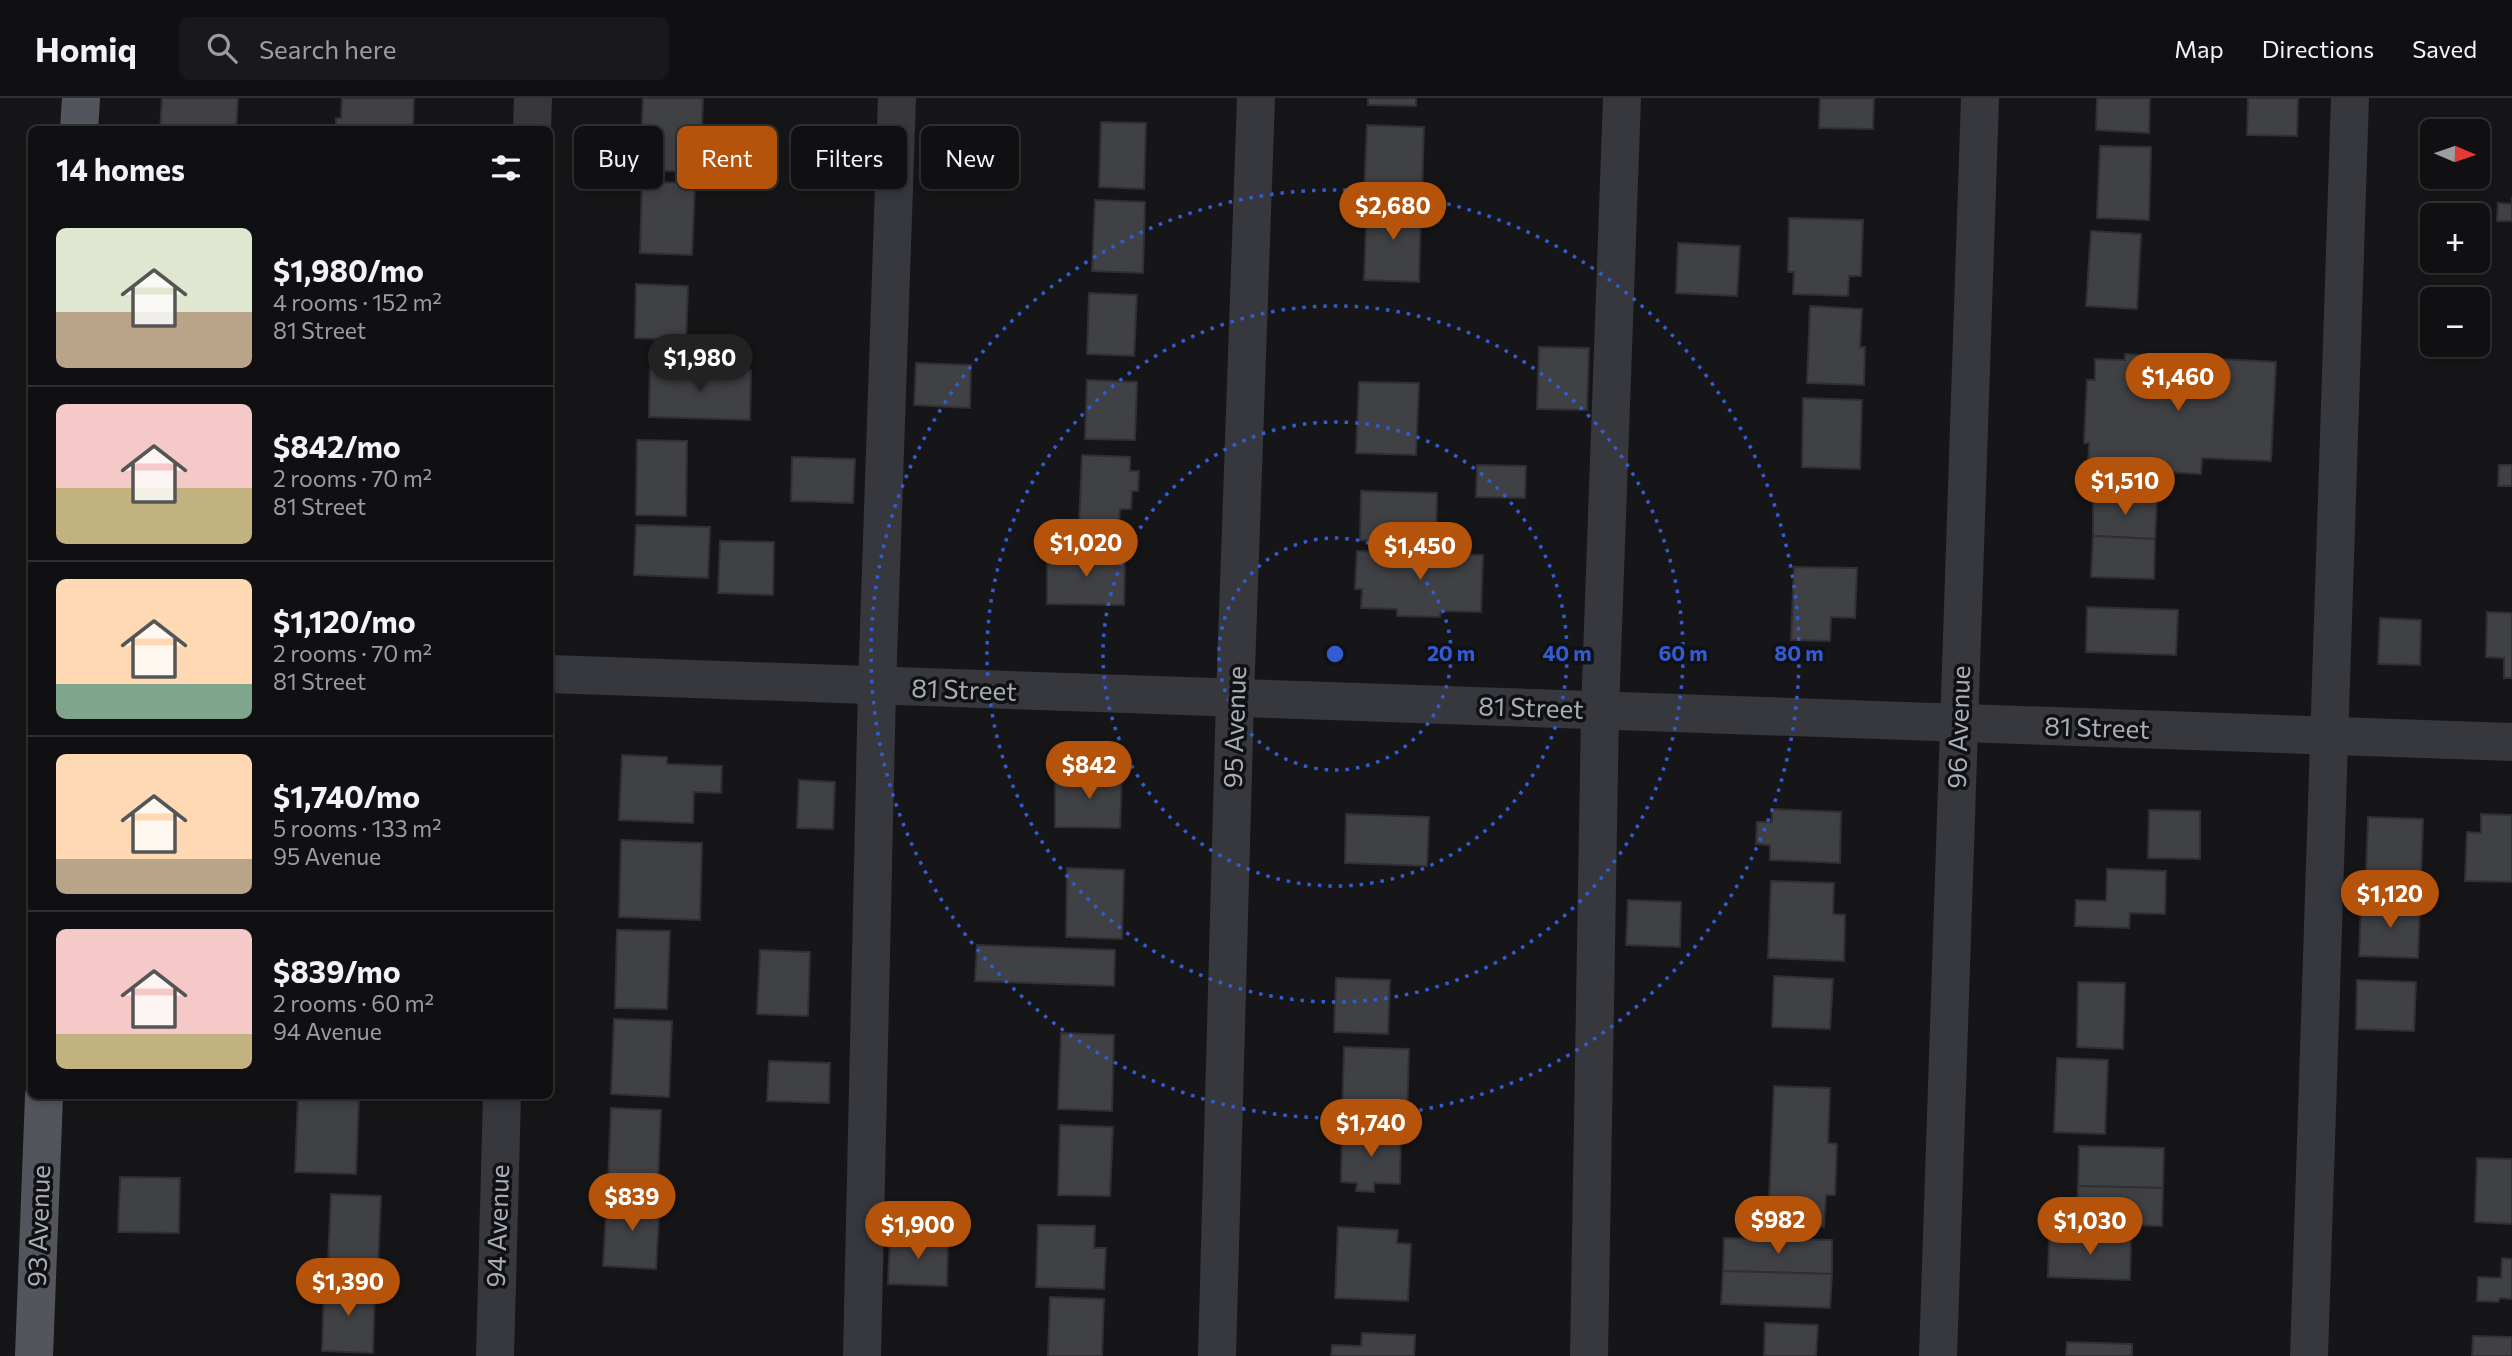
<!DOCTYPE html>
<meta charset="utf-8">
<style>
:root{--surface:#101012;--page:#19191b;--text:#f1f3f6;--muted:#9c9d9f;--line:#303032;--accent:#b45309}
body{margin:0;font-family:Commissioner,sans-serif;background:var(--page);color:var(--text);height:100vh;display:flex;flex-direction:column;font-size:26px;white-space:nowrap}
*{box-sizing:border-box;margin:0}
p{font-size:23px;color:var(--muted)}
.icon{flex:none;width:38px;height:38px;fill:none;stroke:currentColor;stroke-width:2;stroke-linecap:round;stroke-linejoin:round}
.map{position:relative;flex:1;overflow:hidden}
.details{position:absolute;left:28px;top:28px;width:525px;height:973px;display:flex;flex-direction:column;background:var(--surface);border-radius:10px;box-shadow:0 4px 10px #0003,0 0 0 2px var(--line)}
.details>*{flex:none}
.hud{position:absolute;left:574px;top:28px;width:665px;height:63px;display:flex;gap:14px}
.needle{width:46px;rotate:92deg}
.controls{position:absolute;left:2420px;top:21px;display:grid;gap:14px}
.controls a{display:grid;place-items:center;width:70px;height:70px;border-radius:10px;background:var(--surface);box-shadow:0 4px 10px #0003,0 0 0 2px var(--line);font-size:35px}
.price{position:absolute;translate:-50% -60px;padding:0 16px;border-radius:24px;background:var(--accent);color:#fff;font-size:23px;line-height:46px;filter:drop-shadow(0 2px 4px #0008)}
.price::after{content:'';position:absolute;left:50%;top:42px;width:21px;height:16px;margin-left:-10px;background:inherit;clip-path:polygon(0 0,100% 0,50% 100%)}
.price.selected{background:#222;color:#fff}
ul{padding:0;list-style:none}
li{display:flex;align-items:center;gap:21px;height:175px;padding:0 28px}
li+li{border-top:2px solid var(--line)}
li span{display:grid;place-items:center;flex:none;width:196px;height:140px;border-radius:10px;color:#555}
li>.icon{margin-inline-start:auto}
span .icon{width:84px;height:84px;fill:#fffc;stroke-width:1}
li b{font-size:30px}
h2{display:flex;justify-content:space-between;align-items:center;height:84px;padding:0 28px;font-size:30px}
.chip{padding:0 24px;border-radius:10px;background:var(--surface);box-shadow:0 4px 10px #0003,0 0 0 2px var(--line);font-size:24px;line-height:63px}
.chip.selected{background:var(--accent);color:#fff}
header{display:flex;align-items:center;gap:42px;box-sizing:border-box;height:98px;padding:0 35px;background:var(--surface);border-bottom:2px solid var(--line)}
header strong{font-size:33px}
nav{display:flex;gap:38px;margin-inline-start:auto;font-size:24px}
.search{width:490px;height:63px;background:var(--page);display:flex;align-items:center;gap:18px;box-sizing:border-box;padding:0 24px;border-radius:10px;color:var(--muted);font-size:26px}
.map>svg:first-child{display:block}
.building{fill:#404145;stroke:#303034;stroke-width:2}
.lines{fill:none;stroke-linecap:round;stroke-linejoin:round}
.minor{stroke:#37383d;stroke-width:38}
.major{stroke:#53555c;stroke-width:38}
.ring{fill:none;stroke:#325cd3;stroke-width:3.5;stroke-dasharray:3.5 7}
.labels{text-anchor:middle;stroke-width:7;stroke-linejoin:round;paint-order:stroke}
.street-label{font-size:26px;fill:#a8adb8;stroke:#111113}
.centre{fill:#325cd3;stroke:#111113;stroke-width:3.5}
.ring-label{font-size:21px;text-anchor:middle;font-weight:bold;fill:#325cd3;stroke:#111113;stroke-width:7;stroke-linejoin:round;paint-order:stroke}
</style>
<header>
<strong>Homiq</strong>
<div class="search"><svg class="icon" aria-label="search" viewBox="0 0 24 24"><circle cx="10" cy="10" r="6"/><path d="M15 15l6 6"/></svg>Search here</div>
<nav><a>Map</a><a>Directions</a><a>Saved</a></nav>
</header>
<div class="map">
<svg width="2512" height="1258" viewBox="0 0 2512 1258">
<rect width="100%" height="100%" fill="#161618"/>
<!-- building -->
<g class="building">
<polygon points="162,0 238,0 236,32 160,32"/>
<polygon points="342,0 414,0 413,32 336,32 336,20 341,20"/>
<polygon points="643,0 703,0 700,74 640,72"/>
<polygon points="1368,0 1416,0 1416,8 1368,7"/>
<polygon points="1820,0 1874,0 1873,31 1819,30"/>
<polygon points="2097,0 2150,0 2149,35 2096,32"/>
<polygon points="2248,0 2298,0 2297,38 2247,37"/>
<polygon points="1101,24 1146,25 1144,91 1099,89"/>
<polygon points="1367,27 1424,29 1422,97 1364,95"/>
<polygon points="2100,48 2151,49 2149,122 2097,120"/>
<polygon points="642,84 695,85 692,157 640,155"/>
<polygon points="2512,99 2512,123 2497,123 2498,105 2512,106"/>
<polygon points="1095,102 1145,104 1143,175 1092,173"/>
<polygon points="1367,104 1421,106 1419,184 1364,182"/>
<polygon points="1789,120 1863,122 1861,178 1849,178 1848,198 1793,196 1794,174 1788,174"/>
<polygon points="2091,133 2141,136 2137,211 2086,208"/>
<polygon points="1678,145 1740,148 1737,198 1676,195"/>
<polygon points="636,186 688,188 686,242 635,240"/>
<polygon points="1089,195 1137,197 1134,258 1087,256"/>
<polygon points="1810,208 1862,211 1860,249 1865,249 1864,287 1807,285"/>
<polygon points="1539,249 1589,250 1587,312 1537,311"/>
<polygon points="2125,256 2276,264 2271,363 2202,360 2201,376 2088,370 2089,345 2084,345 2087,282 2095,282 2095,261 2125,262"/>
<polygon points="916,265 971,267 970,310 914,307"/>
<polygon points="650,269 751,272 750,322 649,319"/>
<polygon points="1087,282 1137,284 1135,342 1085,341"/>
<polygon points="1359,284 1419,285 1416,357 1356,355"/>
<polygon points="1803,300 1862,302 1860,371 1802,369"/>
<polygon points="637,342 687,343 686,418 636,417"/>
<polygon points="1082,357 1130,359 1130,373 1139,373 1138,393 1132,393 1131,411 1120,411 1119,428 1079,426"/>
<polygon points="792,359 855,361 853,405 791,403"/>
<polygon points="1477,367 1526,368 1525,400 1476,399"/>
<polygon points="2499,367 2512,367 2512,388 2498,388"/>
<polygon points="1361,393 1437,395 1436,444 1360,442"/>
<polygon points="2093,399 2157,400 2155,441 2093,438"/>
<polygon points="636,427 710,429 708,480 634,477"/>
<polygon points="2093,438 2155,441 2154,481 2091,479"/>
<polygon points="720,443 774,444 773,497 718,495"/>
<polygon points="1357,453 1483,457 1481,514 1441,513 1440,519 1397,518 1397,511 1361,510 1362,491 1355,491"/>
<polygon points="1047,456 1125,457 1124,507 1047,506"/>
<polygon points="1794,469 1857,470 1855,520 1831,519 1830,543 1791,542"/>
<polygon points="2087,509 2178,512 2176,557 2086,554"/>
<polygon points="2487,514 2512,515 2512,580 2504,580 2504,560 2486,559"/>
<polygon points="2380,520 2421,522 2420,567 2378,566"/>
<polygon points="622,657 667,659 667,666 722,668 721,695 694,694 693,725 619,722"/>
<polygon points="1075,673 1122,674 1120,730 1055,729 1055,684 1074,684"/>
<polygon points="799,682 835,684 833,731 797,730"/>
<polygon points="1772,711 1841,714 1840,765 1770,762 1770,747 1756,746 1757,724 1772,724"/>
<polygon points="2149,712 2200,713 2200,761 2148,760"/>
<polygon points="1346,716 1429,719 1427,768 1345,765"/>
<polygon points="2481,716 2512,717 2512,784 2465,783 2467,734 2481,735"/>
<polygon points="2368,719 2423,721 2421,777 2366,776"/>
<polygon points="621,742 702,745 700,822 619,819"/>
<polygon points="1067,770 1124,772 1122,841 1066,839"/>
<polygon points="2107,771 2166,773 2165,816 2130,815 2129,830 2075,828 2076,802 2106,803"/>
<polygon points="1771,783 1834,785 1833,816 1845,817 1844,863 1768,860"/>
<polygon points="1628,802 1681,804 1680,849 1626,847"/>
<polygon points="2361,804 2420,806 2418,860 2359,858"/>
<polygon points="617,832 670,833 667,911 615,910"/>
<polygon points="977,847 1115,852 1114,888 975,883"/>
<polygon points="760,852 810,854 808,918 757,916"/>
<polygon points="1774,878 1833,881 1830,931 1772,929"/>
<polygon points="1336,880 1390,882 1388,936 1334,934"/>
<polygon points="2357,882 2416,884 2414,933 2356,931"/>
<polygon points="2078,884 2125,885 2123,951 2077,949"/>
<polygon points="614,921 672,923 669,999 611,996"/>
<polygon points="1061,935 1114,937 1112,1013 1058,1011"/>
<polygon points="1344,949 1409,951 1407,1020 1342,1018"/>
<polygon points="2057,960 2108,962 2105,1036 2054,1034"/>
<polygon points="769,963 830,965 829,1005 767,1003"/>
<polygon points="1774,988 1830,990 1828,1045 1837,1046 1835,1097 1826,1097 1824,1129 1768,1127"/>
<polygon points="298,998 359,999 356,1076 295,1074"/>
<polygon points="611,1010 661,1012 658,1084 608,1082"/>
<polygon points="1060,1027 1113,1029 1110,1098 1058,1097"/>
<polygon points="1342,1034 1401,1035 1400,1086 1374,1085 1374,1094 1356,1093 1357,1085 1341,1084"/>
<polygon points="2079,1048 2164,1050 2163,1090 2078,1088"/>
<polygon points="2477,1060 2512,1061 2512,1126 2475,1124"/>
<polygon points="120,1079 180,1080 179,1135 118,1134"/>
<polygon points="2078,1088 2163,1090 2162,1128 2077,1126"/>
<polygon points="331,1096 381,1098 378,1166 328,1164"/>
<polygon points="607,1099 660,1102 656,1171 603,1168"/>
<polygon points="1038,1127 1095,1128 1094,1150 1106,1150 1104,1191 1036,1189"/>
<polygon points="1338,1129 1398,1132 1397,1145 1411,1146 1408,1203 1335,1200"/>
<polygon points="890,1137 948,1139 947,1188 888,1186"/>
<polygon points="2049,1137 2131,1139 2130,1182 2048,1179"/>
<polygon points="1724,1140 1832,1142 1832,1176 1723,1173"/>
<polygon points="2502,1160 2512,1161 2512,1201 2500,1200 2498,1204 2477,1203 2478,1179 2501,1180"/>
<polygon points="1723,1173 1832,1176 1830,1210 1721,1206"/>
<polygon points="324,1186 375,1188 373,1255 322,1253"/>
<polygon points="1050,1199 1104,1201 1102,1258 1048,1258"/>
<polygon points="1765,1225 1818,1227 1816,1258 1764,1258"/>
<polygon points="1362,1235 1415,1237 1414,1258 1331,1258 1332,1247 1361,1248"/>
<polygon points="2473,1238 2512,1239 2512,1258 2472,1258"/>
<polygon points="2067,1244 2132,1246 2132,1258 2066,1258"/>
</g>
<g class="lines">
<!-- minor -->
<g class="minor">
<polyline points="532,32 533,0"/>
<polyline points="550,576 2512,644"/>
<polyline points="495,1258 502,998"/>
<polyline points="862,1258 877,589 897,0"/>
<polyline points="1217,1258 1235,600 1256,0"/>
<polyline points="1589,1258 1600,613 1622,0"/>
<polyline points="1938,1258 1980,0"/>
<polyline points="2309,1258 2350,0"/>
</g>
<!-- major -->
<g class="major">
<polyline points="79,32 81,0"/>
<polyline points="34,1258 44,998"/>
</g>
</g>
<!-- distance rings -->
<g class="ring">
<circle cx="1335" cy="556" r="116"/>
<circle cx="1335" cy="556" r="232"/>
<circle cx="1335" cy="556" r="348"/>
<circle cx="1335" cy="556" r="464"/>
</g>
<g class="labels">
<!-- street labels -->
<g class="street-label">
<text transform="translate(964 592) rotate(2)" y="9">81 Street</text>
<text transform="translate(1531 610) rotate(2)" y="9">81 Street</text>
<text transform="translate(1235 629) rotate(-88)" y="9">95 Avenue</text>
<text transform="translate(1959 629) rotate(-88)" y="9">96 Avenue</text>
<text transform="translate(2097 630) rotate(2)" y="9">81 Street</text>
<text transform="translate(39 1128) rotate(-88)" y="9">93 Avenue</text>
<text transform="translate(498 1128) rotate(-88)" y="9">94 Avenue</text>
</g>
</g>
<circle cx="1335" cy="556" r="10" class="centre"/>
<g class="ring-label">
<text x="1451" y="563">20 m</text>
<text x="1567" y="563">40 m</text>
<text x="1683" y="563">60 m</text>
<text x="1799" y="563">80 m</text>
</g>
</svg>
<div class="controls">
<a><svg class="needle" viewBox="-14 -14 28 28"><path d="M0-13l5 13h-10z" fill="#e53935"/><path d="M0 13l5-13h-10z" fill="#9c9d9f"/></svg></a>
<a>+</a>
<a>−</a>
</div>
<b class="price" style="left:1393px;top:144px">$2,680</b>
<b class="price selected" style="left:700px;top:296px">$1,980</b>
<b class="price" style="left:2178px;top:315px">$1,460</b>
<b class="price" style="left:2125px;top:419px">$1,510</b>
<b class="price" style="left:1086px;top:481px">$1,020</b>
<b class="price" style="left:1420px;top:484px">$1,450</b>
<b class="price" style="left:1089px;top:703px">$842</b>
<b class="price" style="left:2390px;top:832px">$1,120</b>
<b class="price" style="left:1371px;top:1061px">$1,740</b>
<b class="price" style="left:632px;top:1135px">$839</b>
<b class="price" style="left:1778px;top:1158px">$982</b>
<b class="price" style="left:2090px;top:1159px">$1,030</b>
<b class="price" style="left:918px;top:1163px">$1,900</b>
<b class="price" style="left:348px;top:1220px">$1,390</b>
<div class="hud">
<a class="chip">Buy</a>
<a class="chip selected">Rent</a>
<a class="chip">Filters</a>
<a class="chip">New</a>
</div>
<section class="details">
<h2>14 homes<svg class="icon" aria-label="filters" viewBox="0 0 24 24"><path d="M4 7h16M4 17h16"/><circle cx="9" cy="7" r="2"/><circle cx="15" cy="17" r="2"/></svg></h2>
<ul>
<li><span style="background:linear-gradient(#dfe7d0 60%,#b9a48a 0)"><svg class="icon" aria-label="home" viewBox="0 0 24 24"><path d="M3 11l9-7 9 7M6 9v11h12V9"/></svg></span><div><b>$1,980/mo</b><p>4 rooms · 152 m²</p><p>81 Street</p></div></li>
<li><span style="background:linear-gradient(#f6c9c9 60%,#c2b280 0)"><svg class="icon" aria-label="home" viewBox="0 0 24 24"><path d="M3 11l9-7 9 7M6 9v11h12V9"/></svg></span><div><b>$842/mo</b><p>2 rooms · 70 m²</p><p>81 Street</p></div></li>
<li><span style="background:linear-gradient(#ffd9b3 75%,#7fa58c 0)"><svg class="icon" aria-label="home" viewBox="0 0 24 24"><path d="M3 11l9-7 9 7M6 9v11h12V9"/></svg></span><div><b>$1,120/mo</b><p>2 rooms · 70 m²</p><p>81 Street</p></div></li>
<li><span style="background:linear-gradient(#ffd9b3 75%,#b9a48a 0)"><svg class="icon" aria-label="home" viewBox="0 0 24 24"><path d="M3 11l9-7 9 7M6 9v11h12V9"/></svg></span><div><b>$1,740/mo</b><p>5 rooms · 133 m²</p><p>95 Avenue</p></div></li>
<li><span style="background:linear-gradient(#f6c9c9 75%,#c2b280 0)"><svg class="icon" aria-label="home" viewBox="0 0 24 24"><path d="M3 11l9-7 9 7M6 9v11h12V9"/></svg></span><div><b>$839/mo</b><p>2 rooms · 60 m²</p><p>94 Avenue</p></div></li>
</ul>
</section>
</div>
